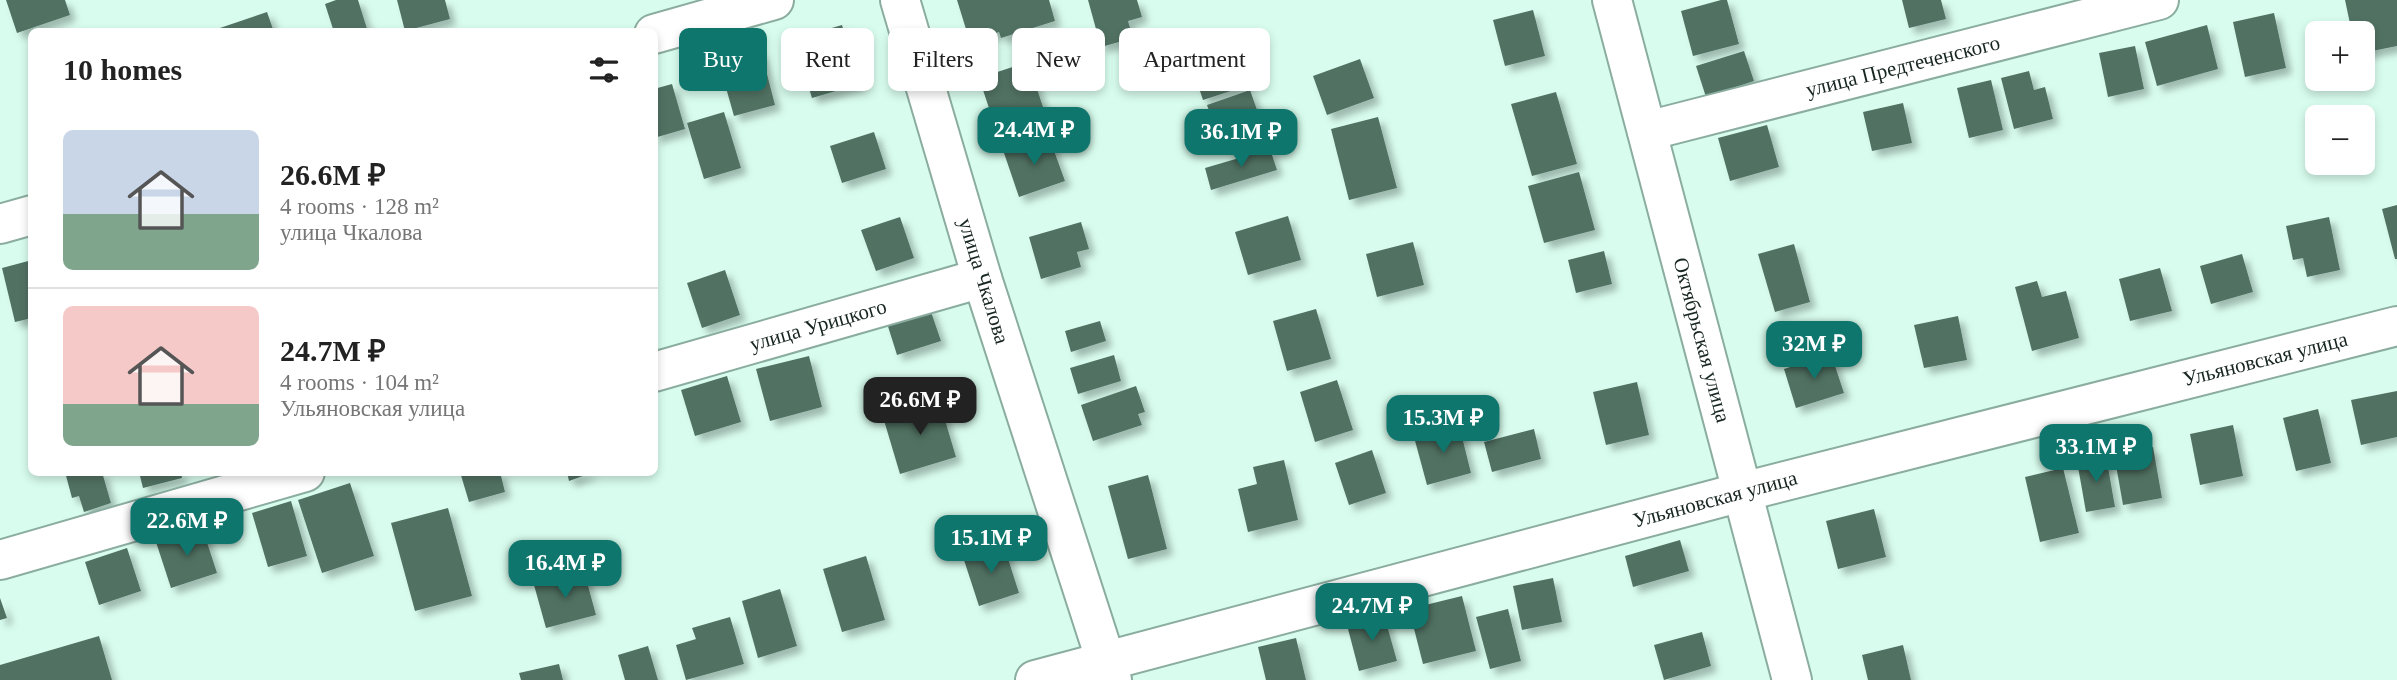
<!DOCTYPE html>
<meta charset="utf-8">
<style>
:root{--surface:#fff;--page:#f6f6f6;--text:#222;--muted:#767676;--line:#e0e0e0;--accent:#0f766e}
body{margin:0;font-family:"Times New Roman",serif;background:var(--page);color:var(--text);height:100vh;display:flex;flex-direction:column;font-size:26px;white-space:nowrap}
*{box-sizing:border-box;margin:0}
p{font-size:23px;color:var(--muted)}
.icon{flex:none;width:38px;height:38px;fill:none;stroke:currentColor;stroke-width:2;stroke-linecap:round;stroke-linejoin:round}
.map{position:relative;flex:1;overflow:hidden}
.details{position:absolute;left:28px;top:28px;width:630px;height:448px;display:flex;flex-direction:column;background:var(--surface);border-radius:10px;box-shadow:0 4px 10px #0003}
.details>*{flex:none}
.top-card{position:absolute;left:679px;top:28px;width:665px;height:63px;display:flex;gap:14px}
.fabs{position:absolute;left:2305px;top:21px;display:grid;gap:14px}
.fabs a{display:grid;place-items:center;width:70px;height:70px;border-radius:10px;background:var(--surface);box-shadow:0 4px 10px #0003;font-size:35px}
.price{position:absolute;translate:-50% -60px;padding:0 16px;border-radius:14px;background:var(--accent);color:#fff;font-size:23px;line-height:46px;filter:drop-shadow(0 2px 4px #0008)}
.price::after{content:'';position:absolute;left:50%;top:42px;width:21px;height:16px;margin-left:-10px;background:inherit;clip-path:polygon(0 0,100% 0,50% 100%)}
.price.current{background:#222;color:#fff}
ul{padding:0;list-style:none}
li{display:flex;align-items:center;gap:21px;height:175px;padding:0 35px}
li+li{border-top:2px solid var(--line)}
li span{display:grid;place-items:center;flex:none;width:196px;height:140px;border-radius:10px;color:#555}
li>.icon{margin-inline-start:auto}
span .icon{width:84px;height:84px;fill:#fffc;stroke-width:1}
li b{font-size:30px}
h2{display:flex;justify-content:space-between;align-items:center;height:84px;padding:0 35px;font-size:30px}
.chip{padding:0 24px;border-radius:10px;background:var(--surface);box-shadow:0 4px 10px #0003;font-size:24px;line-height:63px}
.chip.current{background:var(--accent);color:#fff}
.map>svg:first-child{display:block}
.building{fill:#517264;filter:url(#shadow)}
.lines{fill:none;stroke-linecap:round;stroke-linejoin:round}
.minor-casing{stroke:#8bad9f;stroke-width:42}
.minor{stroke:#fff;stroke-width:38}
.labels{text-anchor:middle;stroke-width:7;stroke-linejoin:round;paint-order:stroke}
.street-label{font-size:21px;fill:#182621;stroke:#fff}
</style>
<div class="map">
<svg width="2397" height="680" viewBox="0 0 2397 680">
<defs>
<filter id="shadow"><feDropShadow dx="6" dy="6" stdDeviation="3.5" flood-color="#0004"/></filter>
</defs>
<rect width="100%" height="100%" fill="#d8fdee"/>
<!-- building -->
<g class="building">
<polygon points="6,0 65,0 70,15 17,33"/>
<polygon points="336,0 358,0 368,32 334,32 325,4"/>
<polygon points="397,0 445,0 450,19 405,31"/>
<polygon points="957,0 1049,0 1055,21 1001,38 999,32 970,42"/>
<polygon points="1088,0 1137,0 1142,17 1128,21 1133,38 1101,47"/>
<polygon points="1721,0 1727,0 1739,44 1693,56 1681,11"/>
<polygon points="1902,0 1941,0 1946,19 1909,28"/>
<polygon points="2345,0 2397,0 2397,46 2362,53 2362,33 2352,33"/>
<polygon points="1533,10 1545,56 1505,66 1493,20"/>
<polygon points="267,12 274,32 218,32 217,29"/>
<polygon points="2274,13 2286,68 2245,77 2233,22"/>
<polygon points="842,25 860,84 812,98 794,39"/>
<polygon points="2207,25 2218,69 2157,86 2145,42"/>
<polygon points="2135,46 2144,89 2108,97 2099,53"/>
<polygon points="761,51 775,105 734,116 719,63"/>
<polygon points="1744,51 1754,81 1706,97 1696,66"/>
<polygon points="1210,54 1214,64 1239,55 1249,85 1203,100 1190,61"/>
<polygon points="1360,59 1374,98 1327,115 1313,76"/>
<polygon points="1028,62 1043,107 994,123 979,78"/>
<polygon points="2029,71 2034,90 2045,87 2053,119 2014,129 2001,78"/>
<polygon points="1991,80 2003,130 1969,138 1957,88"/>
<polygon points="672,84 685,129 654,138 654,89"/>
<polygon points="1250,90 1262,124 1219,139 1207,105"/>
<polygon points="1556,92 1577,164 1532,176 1511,104"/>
<polygon points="1903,103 1912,143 1872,151 1863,112"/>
<polygon points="724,112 741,168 704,179 687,123"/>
<polygon points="1378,117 1397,188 1349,200 1331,129"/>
<polygon points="1767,125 1779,167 1730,181 1718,138"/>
<polygon points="874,132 886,169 842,183 830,146"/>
<polygon points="1049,137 1065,181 1019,197 1004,153"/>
<polygon points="1270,149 1277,170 1211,190 1205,168"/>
<polygon points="1579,172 1595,230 1544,243 1528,186"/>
<polygon points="2397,205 2397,259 2395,259 2382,209"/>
<polygon points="1288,216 1301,260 1248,275 1235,232"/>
<polygon points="900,217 914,258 876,271 861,230"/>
<polygon points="2329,217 2340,270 2307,277 2303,258 2293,260 2286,226"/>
<polygon points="1081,222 1089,249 1077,252 1081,267 1041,279 1029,237"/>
<polygon points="1413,242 1424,285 1377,297 1366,254"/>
<polygon points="1794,244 1810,302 1775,312 1758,254"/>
<polygon points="1604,251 1612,284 1576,293 1568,260"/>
<polygon points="2242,254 2253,292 2211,304 2200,266"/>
<polygon points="32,260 32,318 15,322 2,268"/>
<polygon points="2160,268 2172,311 2130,321 2119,279"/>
<polygon points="725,270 740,315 702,328 687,283"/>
<polygon points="2037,281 2042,297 2066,291 2079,338 2032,351 2015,287"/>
<polygon points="929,306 941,341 897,355 886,320"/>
<polygon points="1316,309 1331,359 1287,371 1273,321"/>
<polygon points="1958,316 1967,360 1924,368 1914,325"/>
<polygon points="1100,321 1106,341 1071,352 1065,331"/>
<polygon points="1831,354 1844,393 1796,408 1784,369"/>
<polygon points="1114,355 1121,381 1078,394 1070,368"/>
<polygon points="809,356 822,407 770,421 756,369"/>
<polygon points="727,376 741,422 695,436 681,390"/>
<polygon points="1337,380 1353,430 1315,442 1300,392"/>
<polygon points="1637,382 1649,435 1606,445 1593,392"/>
<polygon points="1136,386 1145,412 1138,414 1142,425 1093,441 1081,405"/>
<polygon points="2397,391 2397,437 2361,445 2351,400"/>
<polygon points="939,400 956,457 900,474 883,417"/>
<polygon points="2318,409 2331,463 2296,471 2283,418"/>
<polygon points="1459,425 1471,473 1427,485 1414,437"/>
<polygon points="2233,425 2243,476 2200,485 2190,434"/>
<polygon points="1534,429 1541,459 1492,472 1484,442"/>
<polygon points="2153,447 2162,498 2123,505 2114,454"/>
<polygon points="1372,450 1386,493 1349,505 1335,463"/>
<polygon points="2106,456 2115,507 2086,512 2077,461"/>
<polygon points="1284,460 1298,520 1248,532 1238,489 1257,484 1253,467"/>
<polygon points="2063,468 2079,533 2040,542 2025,477"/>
<polygon points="65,472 102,472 111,503 84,512 79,496 72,498"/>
<polygon points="139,472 181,472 182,478 143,488"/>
<polygon points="460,472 500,472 505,492 469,502"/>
<polygon points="567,472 591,472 591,473 569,481"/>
<polygon points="1148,475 1167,549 1128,559 1108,486"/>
<polygon points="350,483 374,556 322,573 298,500"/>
<polygon points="291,501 307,556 268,567 252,513"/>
<polygon points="448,508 472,596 415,611 391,523"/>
<polygon points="1874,509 1886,557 1838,569 1826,521"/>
<polygon points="202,527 217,573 171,588 156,542"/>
<polygon points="1680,540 1689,571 1633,587 1625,556"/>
<polygon points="1003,543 1019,593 979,606 963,557"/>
<polygon points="127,548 141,591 99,605 85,562"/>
<polygon points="866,556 885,620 842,632 823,569"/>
<polygon points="584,571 596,615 546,628 534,585"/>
<polygon points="1553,578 1562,622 1522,630 1513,586"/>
<polygon points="780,589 797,646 758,658 742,601"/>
<polygon points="1462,596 1476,651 1423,664 1409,609"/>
<polygon points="0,598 7,618 0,620"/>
<polygon points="1508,609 1521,661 1490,669 1476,617"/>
<polygon points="1384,615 1397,661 1359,671 1347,625"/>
<polygon points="730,617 744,664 686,680 676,645 696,639 692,628"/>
<polygon points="1702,632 1711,666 1664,680 1654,645"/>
<polygon points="99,636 112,680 0,680 0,665"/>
<polygon points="1296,638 1306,680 1266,680 1258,647"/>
<polygon points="1903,645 1911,680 1868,680 1862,655"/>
<polygon points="648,646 658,680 625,680 618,655"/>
<polygon points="559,664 563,680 521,680 519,673"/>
</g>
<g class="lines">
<!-- minor casing -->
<g class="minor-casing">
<g id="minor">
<polyline points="900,0 982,278 1112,680"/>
<polyline points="1612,0 1792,680"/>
<polyline points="654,34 774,0"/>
<polyline points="1647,131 2159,0"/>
<polyline points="0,224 32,215"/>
<polyline points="654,372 982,278"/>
<polyline points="0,560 305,472"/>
<polyline points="1035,680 1742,492 2397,326"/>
</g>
</g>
<!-- minor -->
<use href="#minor" class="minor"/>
</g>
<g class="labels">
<!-- street labels -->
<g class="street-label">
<text transform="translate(1903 66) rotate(-14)" y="7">улица Предтеченского</text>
<text transform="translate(984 281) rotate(73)" y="7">улица Чкалова</text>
<text transform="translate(818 325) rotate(-16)" y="7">улица Урицкого</text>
<text transform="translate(1702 340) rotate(75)" y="7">Октябрьская улица</text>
<text transform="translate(2265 359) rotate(-14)" y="7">Ульяновская улица</text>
<text transform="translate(1715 499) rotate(-15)" y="7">Ульяновская улица</text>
</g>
</g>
</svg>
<div class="fabs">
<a>+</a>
<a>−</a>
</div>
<b class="price" style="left:1034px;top:167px">24.4M ₽</b>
<b class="price" style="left:1241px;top:169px">36.1M ₽</b>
<b class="price" style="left:1814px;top:381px">32M ₽</b>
<b class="price current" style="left:920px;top:437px">26.6M ₽</b>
<b class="price" style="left:1443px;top:455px">15.3M ₽</b>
<b class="price" style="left:2096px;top:484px">33.1M ₽</b>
<b class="price" style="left:187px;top:558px">22.6M ₽</b>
<b class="price" style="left:991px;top:575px">15.1M ₽</b>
<b class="price" style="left:565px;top:600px">16.4M ₽</b>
<b class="price" style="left:1372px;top:643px">24.7M ₽</b>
<div class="top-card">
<a class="chip current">Buy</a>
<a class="chip">Rent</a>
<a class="chip">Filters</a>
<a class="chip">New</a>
<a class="chip">Apartment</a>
</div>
<section class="details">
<h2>10 homes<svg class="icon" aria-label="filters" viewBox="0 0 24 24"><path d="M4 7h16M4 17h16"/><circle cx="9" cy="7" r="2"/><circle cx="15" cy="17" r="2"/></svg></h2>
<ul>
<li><span style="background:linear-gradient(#c9d6e8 60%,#7fa58c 0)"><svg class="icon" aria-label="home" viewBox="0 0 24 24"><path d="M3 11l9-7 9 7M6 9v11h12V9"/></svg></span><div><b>26.6M ₽</b><p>4 rooms · 128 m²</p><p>улица Чкалова</p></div></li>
<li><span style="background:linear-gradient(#f6c9c9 70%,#7fa58c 0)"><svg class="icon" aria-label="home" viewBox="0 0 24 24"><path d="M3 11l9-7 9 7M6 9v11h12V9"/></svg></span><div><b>24.7M ₽</b><p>4 rooms · 104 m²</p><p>Ульяновская улица</p></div></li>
</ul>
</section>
</div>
